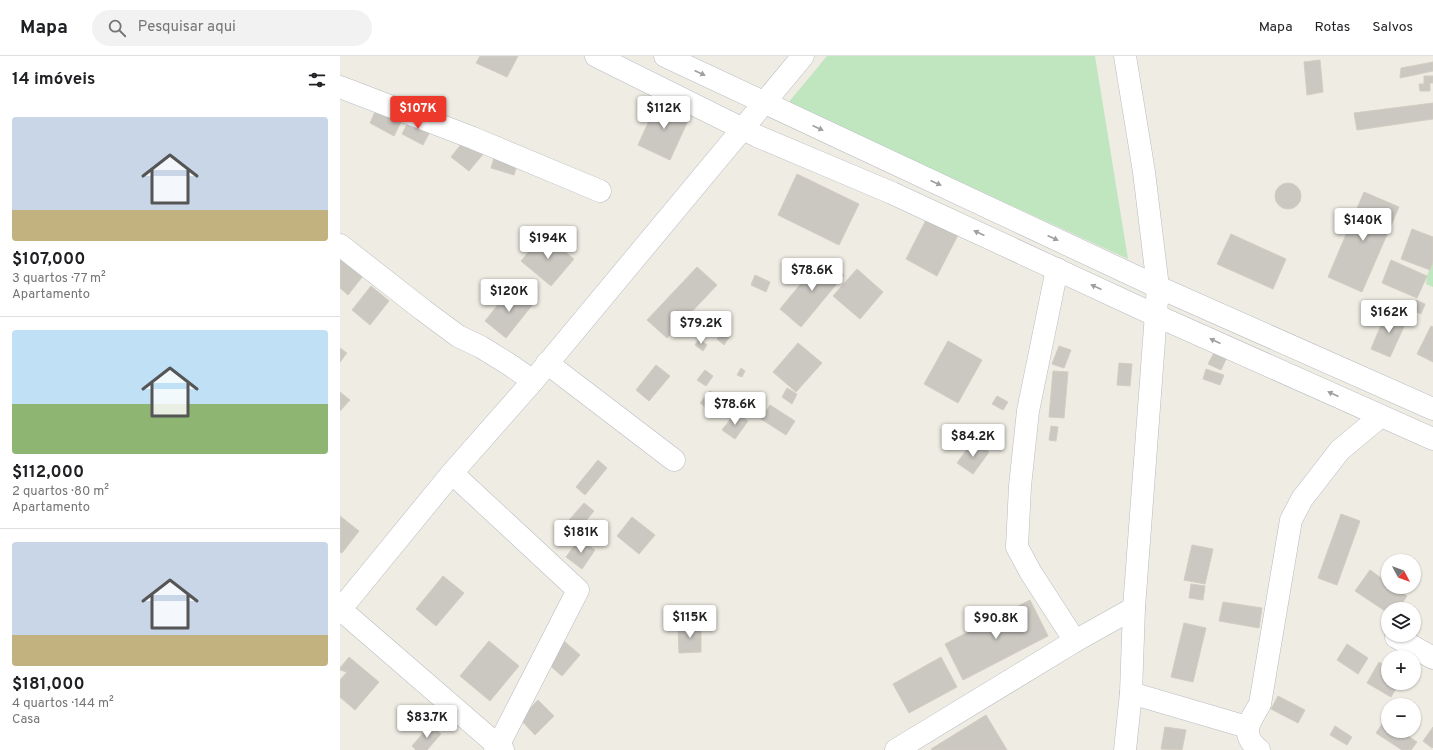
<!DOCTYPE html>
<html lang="pt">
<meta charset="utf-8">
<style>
:root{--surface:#fff;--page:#f2f2f2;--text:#202124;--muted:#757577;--line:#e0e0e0;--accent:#ec392b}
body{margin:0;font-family:Overpass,sans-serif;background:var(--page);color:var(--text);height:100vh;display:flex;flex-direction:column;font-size:15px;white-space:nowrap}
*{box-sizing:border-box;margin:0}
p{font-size:13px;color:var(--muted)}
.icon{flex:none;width:22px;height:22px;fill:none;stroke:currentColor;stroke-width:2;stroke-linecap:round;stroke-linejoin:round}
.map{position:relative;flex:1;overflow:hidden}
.side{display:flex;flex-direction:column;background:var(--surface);width:340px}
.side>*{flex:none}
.needle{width:26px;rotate:131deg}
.buttons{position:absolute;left:1041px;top:498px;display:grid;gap:8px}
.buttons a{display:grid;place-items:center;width:40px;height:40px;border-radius:50%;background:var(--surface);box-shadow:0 1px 3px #0004;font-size:20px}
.price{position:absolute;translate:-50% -34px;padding:0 9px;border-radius:4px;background:#fff;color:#222;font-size:13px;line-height:26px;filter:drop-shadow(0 1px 2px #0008)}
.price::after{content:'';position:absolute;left:50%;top:24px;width:12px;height:9px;margin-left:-6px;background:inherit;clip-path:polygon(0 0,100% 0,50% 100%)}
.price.on{background:var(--accent);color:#fff}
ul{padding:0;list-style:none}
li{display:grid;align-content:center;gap:8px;height:212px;padding:0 12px}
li+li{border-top:1px solid var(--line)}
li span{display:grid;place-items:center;height:124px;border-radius:4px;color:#555}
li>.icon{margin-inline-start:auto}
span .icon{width:72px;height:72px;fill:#fffc;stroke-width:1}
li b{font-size:17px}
h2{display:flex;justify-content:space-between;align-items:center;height:48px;padding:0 12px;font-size:17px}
header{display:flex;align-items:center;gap:24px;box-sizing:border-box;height:56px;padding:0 20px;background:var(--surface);border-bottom:1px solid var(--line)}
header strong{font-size:19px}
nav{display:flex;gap:22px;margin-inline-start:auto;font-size:14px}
.search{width:280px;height:36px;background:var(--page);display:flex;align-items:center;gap:10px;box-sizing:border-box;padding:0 14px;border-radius:22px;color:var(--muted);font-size:15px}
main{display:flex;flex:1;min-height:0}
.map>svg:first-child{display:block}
.green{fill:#bfe6bf}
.building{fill:#cbc8c2;stroke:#d3cdc1}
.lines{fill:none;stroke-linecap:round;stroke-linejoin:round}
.minor-casing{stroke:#b8bbc0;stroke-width:23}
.minor{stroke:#fff;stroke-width:22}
.oneway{fill:#9d9fa2}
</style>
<header>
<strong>Mapa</strong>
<div class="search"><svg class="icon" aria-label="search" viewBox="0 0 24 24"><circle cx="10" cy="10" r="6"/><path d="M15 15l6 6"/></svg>Pesquisar aqui</div>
<nav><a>Mapa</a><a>Rotas</a><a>Salvos</a></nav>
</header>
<main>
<section class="side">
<h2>14 imóveis<svg class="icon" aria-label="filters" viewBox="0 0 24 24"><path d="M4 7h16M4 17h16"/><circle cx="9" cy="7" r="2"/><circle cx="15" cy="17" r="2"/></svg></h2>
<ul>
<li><span style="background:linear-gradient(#c9d6e8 75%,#c2b280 0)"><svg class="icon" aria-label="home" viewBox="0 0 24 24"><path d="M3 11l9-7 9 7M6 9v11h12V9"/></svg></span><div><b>$107,000</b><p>3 quartos · 77 m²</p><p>Apartamento</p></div></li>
<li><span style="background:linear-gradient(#bfe0f5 60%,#8fb573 0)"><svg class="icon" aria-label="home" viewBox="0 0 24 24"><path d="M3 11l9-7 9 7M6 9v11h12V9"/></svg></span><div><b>$112,000</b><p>2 quartos · 80 m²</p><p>Apartamento</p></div></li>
<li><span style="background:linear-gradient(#c9d6e8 75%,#c2b280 0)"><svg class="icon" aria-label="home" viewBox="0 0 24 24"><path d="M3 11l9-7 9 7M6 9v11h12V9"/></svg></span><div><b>$181,000</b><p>4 quartos · 144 m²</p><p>Casa</p></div></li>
</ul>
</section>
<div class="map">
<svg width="1093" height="694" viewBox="0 0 1093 694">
<rect width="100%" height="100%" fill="#eeece3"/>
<!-- green -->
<g class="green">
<polygon points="487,0 755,0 788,203 448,47"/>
<polygon points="1093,203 1093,231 1086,228 1087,220"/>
</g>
<!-- building -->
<g class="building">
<polygon points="140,0 178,0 167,21 136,7"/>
<polygon points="980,4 983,36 967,39 964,6"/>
<polygon points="1093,6 1093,15 1060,22 1061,12"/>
<polygon points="1084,20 1093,20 1093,27 1090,27 1090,35 1080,35 1079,28 1084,28"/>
<polygon points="319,43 351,58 330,104 298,89"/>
<polygon points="1093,47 1093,63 1017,74 1014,57"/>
<polygon points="38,49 63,62 54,80 30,67"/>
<polygon points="72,59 93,70 83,89 62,78"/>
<polygon points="126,82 144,97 129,115 111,101"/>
<polygon points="156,95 179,102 174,119 151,112"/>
<polygon points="457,118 519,148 499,189 438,159"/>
<circle cx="948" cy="140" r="13"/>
<polygon points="1024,136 1059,151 1022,236 988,221"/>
<polygon points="587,162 618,179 597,220 566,203"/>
<polygon points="1072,173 1093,181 1093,206 1090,214 1061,203"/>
<polygon points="204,178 234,203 211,230 181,205"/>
<polygon points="891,178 946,203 933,233 877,208"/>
<polygon points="0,195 26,216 8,239 0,232"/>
<polygon points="482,202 504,219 461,271 440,253"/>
<polygon points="1051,204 1087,220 1077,242 1042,227"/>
<polygon points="357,211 377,229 327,282 307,264"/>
<polygon points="517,213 543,236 520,263 493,240"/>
<polygon points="415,219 430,226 426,236 411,229"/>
<polygon points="31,230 49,245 30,269 12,254"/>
<polygon points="171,232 193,248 166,282 145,265"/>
<polygon points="1076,244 1085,248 1081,258 1072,254"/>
<polygon points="1047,255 1067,264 1050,301 1031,293"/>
<polygon points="1091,270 1093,271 1093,306 1077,298"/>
<polygon points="383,275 390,280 384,289 377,283"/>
<polygon points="359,283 367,289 363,295 355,289"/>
<polygon points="608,285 642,304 618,347 584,328"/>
<polygon points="458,287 482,307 456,336 433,316"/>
<polygon points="719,290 731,294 724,312 712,308"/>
<polygon points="0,292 7,297 0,306"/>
<polygon points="875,295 887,301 881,314 868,308"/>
<polygon points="779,307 792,308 790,330 777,329"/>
<polygon points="316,309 330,320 309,345 296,334"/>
<polygon points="401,312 405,315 402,321 397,319"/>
<polygon points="866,313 884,319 880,329 863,323"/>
<polygon points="365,314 373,320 366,330 357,324"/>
<polygon points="713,315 728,316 724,362 709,361"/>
<polygon points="447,332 457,338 452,348 442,341"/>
<polygon points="370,335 376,340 367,352 360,347"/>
<polygon points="0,336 10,344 0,355"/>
<polygon points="657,340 668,346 663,354 652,348"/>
<polygon points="430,349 455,365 446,379 421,363"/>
<polygon points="396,356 408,365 395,383 382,374"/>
<polygon points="711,370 718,371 716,385 709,384"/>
<polygon points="633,385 649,396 633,418 617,407"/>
<polygon points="258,404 267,412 245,439 236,431"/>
<polygon points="244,447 254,455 234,479 224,470"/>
<polygon points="1001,458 1020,465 997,529 978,522"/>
<polygon points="0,460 19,475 2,497 0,496"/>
<polygon points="292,461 315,479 299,498 277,480"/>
<polygon points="239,483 255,494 242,513 226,501"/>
<polygon points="852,489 873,493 865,528 844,524"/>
<polygon points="1030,514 1048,527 1048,531 1054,531 1067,540 1058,553 1048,553 1048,557 1015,535"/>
<polygon points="103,520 124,537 96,570 76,553"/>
<polygon points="851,528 865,530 863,544 849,542"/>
<polygon points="690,544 708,580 623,624 605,588"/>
<polygon points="883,546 922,552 919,572 879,565"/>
<polygon points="844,567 866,572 853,626 831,621"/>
<polygon points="361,570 361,596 339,597 338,571"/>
<polygon points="149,585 179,610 150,645 120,620"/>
<polygon points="224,585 240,599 222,620 206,606"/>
<polygon points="1007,588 1028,602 1018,618 997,604"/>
<polygon points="9,601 39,626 15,654 0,641 0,624 7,616 0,614 0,612"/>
<polygon points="601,601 617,631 569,657 553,628"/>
<polygon points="1039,606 1048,612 1048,627 1059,627 1051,641 1027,627"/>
<polygon points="938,640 965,654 958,667 931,653"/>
<polygon points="198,644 214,660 195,679 180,663"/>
<polygon points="646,659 667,694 592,694 591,693"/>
<polygon points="1048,659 1048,675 1061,675 1077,686 1071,694 1062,694 1036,677"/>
<polygon points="90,669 101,678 87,694 76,694 72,690"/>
<polygon points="995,670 1012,681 1007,689 990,679"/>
<polygon points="825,671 846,674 842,694 821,693"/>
<polygon points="1093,671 1093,691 1092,692 1083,685"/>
</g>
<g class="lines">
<!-- minor casing -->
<g class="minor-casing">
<g id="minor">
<polyline points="256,0 417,80 552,137 815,259 1093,383"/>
<polyline points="325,0 818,231 1093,353"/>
<polyline points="785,0 804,116 818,231 794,552 791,637 785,694"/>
<polyline points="0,31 133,82 260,135"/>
<polyline points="0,189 83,254 118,280 141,291 170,309 193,325"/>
<polyline points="717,213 688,355 680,430 677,491 691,517 735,585"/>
<polyline points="207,307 334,404"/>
<polyline points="112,417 238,534 158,690 155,694"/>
<polyline points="0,553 163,694"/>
<polyline points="0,554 112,417 193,325 463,0"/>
<polyline points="1056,581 1093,602"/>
<polyline points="791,637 907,671"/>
<polyline points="556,694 735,585 794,552"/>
<path d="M919,694C899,677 910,666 920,648L951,464L962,443L1000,394L1041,360"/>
</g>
</g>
<!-- minor -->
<use href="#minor" class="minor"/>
</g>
<!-- one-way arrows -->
<defs><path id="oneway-solid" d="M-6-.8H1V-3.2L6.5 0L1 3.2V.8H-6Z"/></defs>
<g class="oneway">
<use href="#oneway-solid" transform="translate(360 17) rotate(25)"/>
<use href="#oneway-solid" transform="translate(478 72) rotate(25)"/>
<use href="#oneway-solid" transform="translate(596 127) rotate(25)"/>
<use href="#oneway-solid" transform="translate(639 177) rotate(-155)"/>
<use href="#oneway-solid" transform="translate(713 182) rotate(25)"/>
<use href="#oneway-solid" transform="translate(756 231) rotate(-155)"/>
<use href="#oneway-solid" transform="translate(875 285) rotate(-156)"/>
<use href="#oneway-solid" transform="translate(993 338) rotate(-156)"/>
</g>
</svg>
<div class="buttons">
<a><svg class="needle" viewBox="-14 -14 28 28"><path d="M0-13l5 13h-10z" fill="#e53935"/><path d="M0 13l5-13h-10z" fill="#757577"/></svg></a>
<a><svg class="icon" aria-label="layers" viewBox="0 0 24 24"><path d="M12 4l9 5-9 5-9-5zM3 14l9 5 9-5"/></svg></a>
<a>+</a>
<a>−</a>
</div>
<b class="price on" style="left:78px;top:74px">$107K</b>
<b class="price" style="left:324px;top:74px">$112K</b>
<b class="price" style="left:1023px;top:186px">$140K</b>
<b class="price" style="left:208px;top:204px">$194K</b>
<b class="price" style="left:472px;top:236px">$78.6K</b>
<b class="price" style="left:169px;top:257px">$120K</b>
<b class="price" style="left:1049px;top:278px">$162K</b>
<b class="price" style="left:361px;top:289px">$79.2K</b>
<b class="price" style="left:395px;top:370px">$78.6K</b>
<b class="price" style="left:633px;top:402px">$84.2K</b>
<b class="price" style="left:241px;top:498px">$181K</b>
<b class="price" style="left:350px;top:583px">$115K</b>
<b class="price" style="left:656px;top:584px">$90.8K</b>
<b class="price" style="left:87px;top:683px">$83.7K</b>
</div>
</main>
